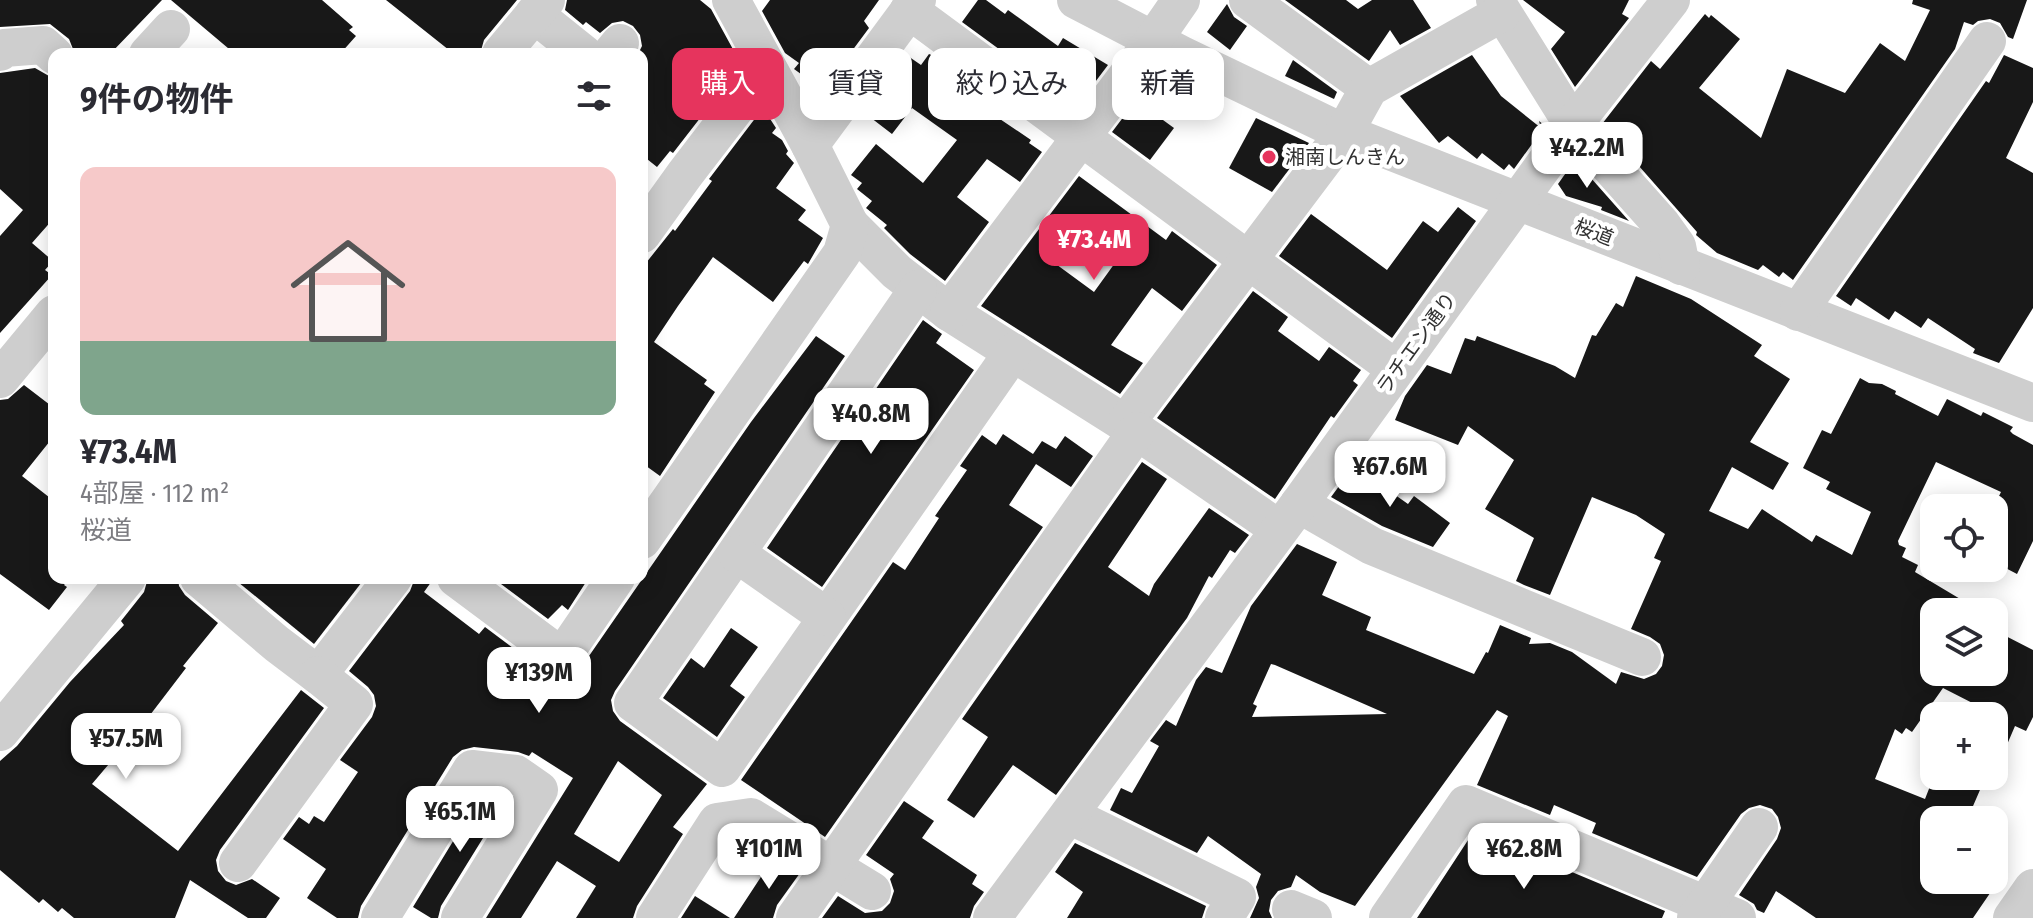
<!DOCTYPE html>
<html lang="ja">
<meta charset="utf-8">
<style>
:root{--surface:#fff;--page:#f2f2f3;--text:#2b2b33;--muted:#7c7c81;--accent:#e6345d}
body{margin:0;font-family:"Fira Sans Condensed","Noto Sans JP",sans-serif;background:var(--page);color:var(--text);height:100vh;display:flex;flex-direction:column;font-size:30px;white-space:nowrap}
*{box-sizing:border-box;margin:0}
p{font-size:26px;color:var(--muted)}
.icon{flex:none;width:44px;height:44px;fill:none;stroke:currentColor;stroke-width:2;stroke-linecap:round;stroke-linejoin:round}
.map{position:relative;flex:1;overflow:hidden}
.drawer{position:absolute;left:48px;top:48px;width:600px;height:536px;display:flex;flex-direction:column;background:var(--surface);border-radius:16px;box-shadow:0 4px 20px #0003}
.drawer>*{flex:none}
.guide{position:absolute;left:672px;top:48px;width:760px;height:72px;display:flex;gap:16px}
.fabs{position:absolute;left:1920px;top:494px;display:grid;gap:16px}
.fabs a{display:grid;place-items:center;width:88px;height:88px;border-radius:16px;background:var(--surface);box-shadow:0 4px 20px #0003;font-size:40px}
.price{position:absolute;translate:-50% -68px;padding:0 18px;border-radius:16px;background:#fff;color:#222;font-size:26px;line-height:52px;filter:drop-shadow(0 2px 4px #0008)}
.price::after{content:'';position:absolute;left:50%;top:48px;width:24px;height:18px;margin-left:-12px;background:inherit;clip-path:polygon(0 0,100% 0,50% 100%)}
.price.on{background:var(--accent);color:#fff}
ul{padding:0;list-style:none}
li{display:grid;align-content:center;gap:16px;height:424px;padding:0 32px}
li span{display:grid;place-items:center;height:248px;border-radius:16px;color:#555}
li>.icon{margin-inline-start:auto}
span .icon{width:144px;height:144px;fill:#fffc;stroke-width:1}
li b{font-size:34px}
h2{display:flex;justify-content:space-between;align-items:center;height:96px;padding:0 32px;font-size:34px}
.chip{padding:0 28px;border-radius:16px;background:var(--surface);box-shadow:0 4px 20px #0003;font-size:28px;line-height:72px}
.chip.on{background:var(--accent);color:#fff}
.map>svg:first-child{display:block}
.building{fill:#181818;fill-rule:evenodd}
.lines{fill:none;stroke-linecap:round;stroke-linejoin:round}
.minor{stroke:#cecece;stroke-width:38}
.poi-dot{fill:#e6345d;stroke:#fff;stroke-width:3}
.labels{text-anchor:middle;stroke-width:8;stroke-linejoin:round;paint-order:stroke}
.poi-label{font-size:20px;fill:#313131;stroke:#fff;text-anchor:start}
.street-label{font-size:20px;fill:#313131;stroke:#fff}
</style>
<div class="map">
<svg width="2033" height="918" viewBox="0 0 2033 918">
<rect width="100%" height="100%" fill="#fff"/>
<!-- building -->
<g class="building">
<polygon points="0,0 162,0 110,54 75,54 69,39 50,24 0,27"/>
<polygon points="171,0 322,0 353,27 349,30 356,36 340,54 235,54"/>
<polygon points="386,0 517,0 484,40 480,54 454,54"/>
<polygon points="567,0 700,0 711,9 735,53 722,69 725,72 721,76 728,82 673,153 670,151 657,167 642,155 642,54 638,54 642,46 640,35 633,26 623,21 612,23 600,33 586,22 583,25 565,10"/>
<polygon points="770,0 879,0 864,21 869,28 823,90 794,69 799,63 785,53 762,11"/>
<polygon points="978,0 986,0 1005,14 1008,10 1058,46 1063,38 1108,65 1077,106 962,22"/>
<polygon points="1285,0 1346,0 1358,9 1372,0 1413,0 1431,28 1400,45 1390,30 1369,61"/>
<polygon points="1523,0 1629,0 1622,14 1629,18 1575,87 1551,49 1565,32"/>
<polygon points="1913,0 2027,0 2013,39 2008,37 2000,23 1990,19 1978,21 1973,25 1964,22 1955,49 1793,280 1783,272 1779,277 1763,265 1758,270 1717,253 1696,235 1697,232 1602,124 1651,61 1660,69 1705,14 1709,18 1711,15 1740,39 1699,88 1761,138 1787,69 1845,93 1880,43 1905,61 1930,10 1912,4"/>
<polygon points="1227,4 1234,17 1247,26 1230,50 1207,32"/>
<polygon points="905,54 921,65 929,54 936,57 966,79 957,90 1031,140 1029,143 1042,152 1020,182 987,159 957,197 989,222 945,281 910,254 884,228 887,225 866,208 872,201 857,189 862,183 851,175 876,144 923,183 957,140 912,108 892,134 862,111"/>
<polygon points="1472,55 1501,96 1541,128 1539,121 1545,126 1514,169 1509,164 1504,170 1482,153 1477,159 1448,136 1439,143 1400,96"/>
<polygon points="2004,55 2033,68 2033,102 2006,158 2033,173 2033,308 1999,363 1973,353 1975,349 1928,318 1921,328 1895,311 1889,320 1856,298 1851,306 1836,296 1986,81 1989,83"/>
<polygon points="1293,60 1337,92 1334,99 1285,76"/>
<polygon points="35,68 49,76 54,76 54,218 32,243 53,261 45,270 52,275 0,333 0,236 23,210 0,189 0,73"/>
<polygon points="1159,70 1170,75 1152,112 1174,128 1150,160 1112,132"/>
<polygon points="763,108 776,128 772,133 782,140 788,151 786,154 794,163 776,188 806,210 798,220 823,238 808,264 804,261 773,302 713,257 678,306 654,342 707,380 704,384 715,392 660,476 642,463 642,268 673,229 675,231 712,181 709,179"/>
<polygon points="1256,118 1309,143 1272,192 1229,168"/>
<polygon points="1575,160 1629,221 1601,210 1602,207 1566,196 1558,184"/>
<path d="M1079,176L1166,240L1172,231L1217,265L1182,311L1152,288L1111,345L1143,363L1120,394L981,306ZM1075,224L1120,256L1094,292L1049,259Z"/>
<polygon points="1458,207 1476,221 1392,338 1279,256 1311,214 1387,270 1423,221 1438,232"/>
<path d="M1636,276L1691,299L1762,345L1754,356L1790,379L1750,442L1789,463L1773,490L1732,467L1709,511L1748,529L1762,509L1812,542L1816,535L1852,555L1871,512L1826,489L1830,482L1803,468L1822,430L1831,434L1860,378L1869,383L1882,384L1896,391L1895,394L1938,416L1947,399L1981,416L1983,412L2013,427L2010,431L2013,434L2033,445V541L2017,574L1994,562V506L2001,492L1936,462L1898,541L1899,545L1906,548L1902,557L1918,565L1915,572L1982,612H1934V672H1994V630L2033,650V717L2026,731L2015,726L1994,775V714L1943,688L1912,732L1906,728L1902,734L1895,729L1875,779L1925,799L1934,776H1986L1967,820H1934V880H1999L1973,918H1816L1776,891L1764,913L1757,910L1754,904L1739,895L1777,839L1781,828L1778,817L1772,809L1760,805L1749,808L1741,814L1697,877L1592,833L1596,823L1554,805L1550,815L1477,785L1508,716L1497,710L1355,906L1320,892L1296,875L1291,887L1278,891L1271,900L1269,911L1272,918H1250L1259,898L1256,887L1261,874L1208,836L1197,853L1110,810L1121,788L1132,793L1159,746L1150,741L1166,720L1176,726L1196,680L1206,667L1222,673L1251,606L1297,544L1337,562L1322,595L1371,617L1366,630L1474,674L1486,652L1488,653L1500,625L1531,638L1529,644L1550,643L1572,652L1616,684L1621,672L1644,679L1656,674L1662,666L1664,655L1660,644L1650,637L1631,629L1661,561L1654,558L1665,534L1636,515L1592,497L1550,595L1524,585L1516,581L1534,538L1485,509L1514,460L1468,426L1458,445L1395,420L1405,396L1427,365L1451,374L1465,338L1475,341L1477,336L1555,366L1575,378L1592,335L1596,336L1616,303L1623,307ZM1271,664L1275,665L1387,714L1252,717L1257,706L1253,704Z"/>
<polygon points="1253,291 1288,317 1278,331 1319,361 1329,347 1361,370 1353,381 1358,385 1334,418 1331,416 1275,499 1157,418"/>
<polygon points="923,320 942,334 936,343 974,370 822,587 767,548"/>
<path d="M816,336L845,356L615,691L611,700L613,711L620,721L707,784L673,827L683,834L637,906L633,918H576L596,886L557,861L521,918H486L573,778L532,752L529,756L518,752L474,747L462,750L453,757L361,906L358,918H337L307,898L326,869L283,839L299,817L309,824L314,816L324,822L358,772L340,760L372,717L376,706L374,695L368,687L349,671L410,591L415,578H434L424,592L479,634L485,627L549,675L561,679L572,677L580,669L751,422ZM618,761L662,795L619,862L574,834Z"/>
<polygon points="24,385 54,408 54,436 22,476 54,501 54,578 62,578 67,581 64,585 67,587 49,610 0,574 0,400 8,399"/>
<polygon points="1003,434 1033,454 1042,441 1056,449 1065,436 1093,456 1071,487 1036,464 1009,505 1043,527 825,837 741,780 893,562 905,570 939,518 935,516 967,470 960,466 982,435 996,445"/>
<polygon points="1142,462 1167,479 1108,567 1149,596 1154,584 1209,508 1249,535 1235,553 1230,550 1212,578 1209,576 1187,618 1056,795 1013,765 974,818 947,800 988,737 962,719"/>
<polygon points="1354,466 1408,504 1414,496 1450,523 1433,547 1382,526 1331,497"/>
<polygon points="148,578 178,578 179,586 185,595 218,623 183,666 186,668 147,719 92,784 178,851 301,690 324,708 220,850 216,860 218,871 226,881 236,885 252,879 280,898 266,918 248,918 190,880 175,918 74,918 62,908 58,912 43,899 39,903 0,870 0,761 17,746 70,682 124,625 121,621 144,592"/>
<polygon points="233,578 365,578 314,644"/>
<polygon points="493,578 581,578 586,582 568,610 562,605 548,619"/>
<polygon points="731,628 758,647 730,686 745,697 717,737 663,698 691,658 704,668"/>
<polygon points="483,792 509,796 441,906 438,918 431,918 413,907"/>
<polygon points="904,801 934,821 922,838 977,875 972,884 984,892 974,906 970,918 822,918 838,896 865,913 882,911 890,903 894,891 890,879 894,874 866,855"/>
<polygon points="1474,831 1482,834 1478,843 1531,867 1536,857 1665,911 1662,918 1417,918"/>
<polygon points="1075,843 1206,906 1202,918 1067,918 1083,892 1055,872"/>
<polygon points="774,857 800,873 777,905 773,918 734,918"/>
<polygon points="695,896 730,918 681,918"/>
</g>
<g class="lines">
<!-- minor -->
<g class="minor">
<polyline points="1076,0 1182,55 1344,133 2033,403"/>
<polyline points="1248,0 1369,88"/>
<polyline points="1495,0 1573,125 1662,225 1677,246 1681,266"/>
<polyline points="909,10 1396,369"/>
<polyline points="534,14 584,54"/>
<polyline points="0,52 4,48 43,45 54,55"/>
<polyline points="148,54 171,29"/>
<polyline points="501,54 546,0"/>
<polyline points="611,54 620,43"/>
<polyline points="810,145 917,0"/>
<polyline points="850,225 897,272 949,312 1137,431 1279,529"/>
<polyline points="642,234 685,174 767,67"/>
<polyline points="918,289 633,703 722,768 1013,352"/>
<polyline points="949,312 1143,55 1181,0"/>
<polyline points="1798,312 1987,41"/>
<polyline points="0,379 54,314"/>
<polyline points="1125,424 1344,133 1369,88 1502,13"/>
<polyline points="1299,504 1372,546 1642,657"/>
<polyline points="642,540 842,253 850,225 810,145 731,0"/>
<polyline points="737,554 827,617"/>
<polyline points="199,578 277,644 318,675 393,578"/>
<polyline points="456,578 562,657 616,578"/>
<polyline points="0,732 127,578"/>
<polyline points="1069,815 1237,897 1224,918"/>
<polyline points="238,863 354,704 318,675"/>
<polyline points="1291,909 1313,918"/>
<polyline points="380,918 472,769 516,774 539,790 460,918"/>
<polyline points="655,918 717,822 751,817 872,891"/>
<polyline points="795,918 1137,431"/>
<polyline points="992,918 1299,504 1573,125 1671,0"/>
<polyline points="1388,918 1466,804 1737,918"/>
<polyline points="1696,918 1759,827"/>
<polyline points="2012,918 2033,888"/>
</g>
</g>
<!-- markers -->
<circle class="poi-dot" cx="1269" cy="157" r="8"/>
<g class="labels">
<!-- poi labels -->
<g class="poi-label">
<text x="1285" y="164">湘南しんきん</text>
</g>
<!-- street labels -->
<g class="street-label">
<text transform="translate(1594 232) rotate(21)" y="7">桜道</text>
<text transform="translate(1416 343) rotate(-54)" y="7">ラチエン通り</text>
</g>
</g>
</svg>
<div class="fabs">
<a><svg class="icon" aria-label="locate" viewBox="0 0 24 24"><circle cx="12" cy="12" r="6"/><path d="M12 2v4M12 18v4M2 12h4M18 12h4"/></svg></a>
<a><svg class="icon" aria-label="layers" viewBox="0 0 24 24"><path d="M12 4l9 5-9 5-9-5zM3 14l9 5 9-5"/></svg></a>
<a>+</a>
<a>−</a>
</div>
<b class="price" style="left:1587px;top:190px">¥42.2M</b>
<b class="price on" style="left:1094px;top:282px">¥73.4M</b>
<b class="price" style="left:871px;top:456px">¥40.8M</b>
<b class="price" style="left:1390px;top:509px">¥67.6M</b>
<b class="price" style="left:539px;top:715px">¥139M</b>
<b class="price" style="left:126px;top:781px">¥57.5M</b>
<b class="price" style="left:460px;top:854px">¥65.1M</b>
<b class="price" style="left:769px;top:891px">¥101M</b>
<b class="price" style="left:1524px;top:891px">¥62.8M</b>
<div class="guide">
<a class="chip on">購入</a>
<a class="chip">賃貸</a>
<a class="chip">絞り込み</a>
<a class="chip">新着</a>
</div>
<section class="drawer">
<h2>9件の物件<svg class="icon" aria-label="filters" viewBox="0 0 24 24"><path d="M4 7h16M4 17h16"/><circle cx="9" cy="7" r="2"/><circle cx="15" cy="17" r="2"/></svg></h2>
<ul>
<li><span style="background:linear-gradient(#f6c9c9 70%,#7fa58c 0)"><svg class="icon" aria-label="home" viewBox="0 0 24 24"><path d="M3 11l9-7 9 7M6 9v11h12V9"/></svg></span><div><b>¥73.4M</b><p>4部屋 · 112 m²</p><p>桜道</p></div></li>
</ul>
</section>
</div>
